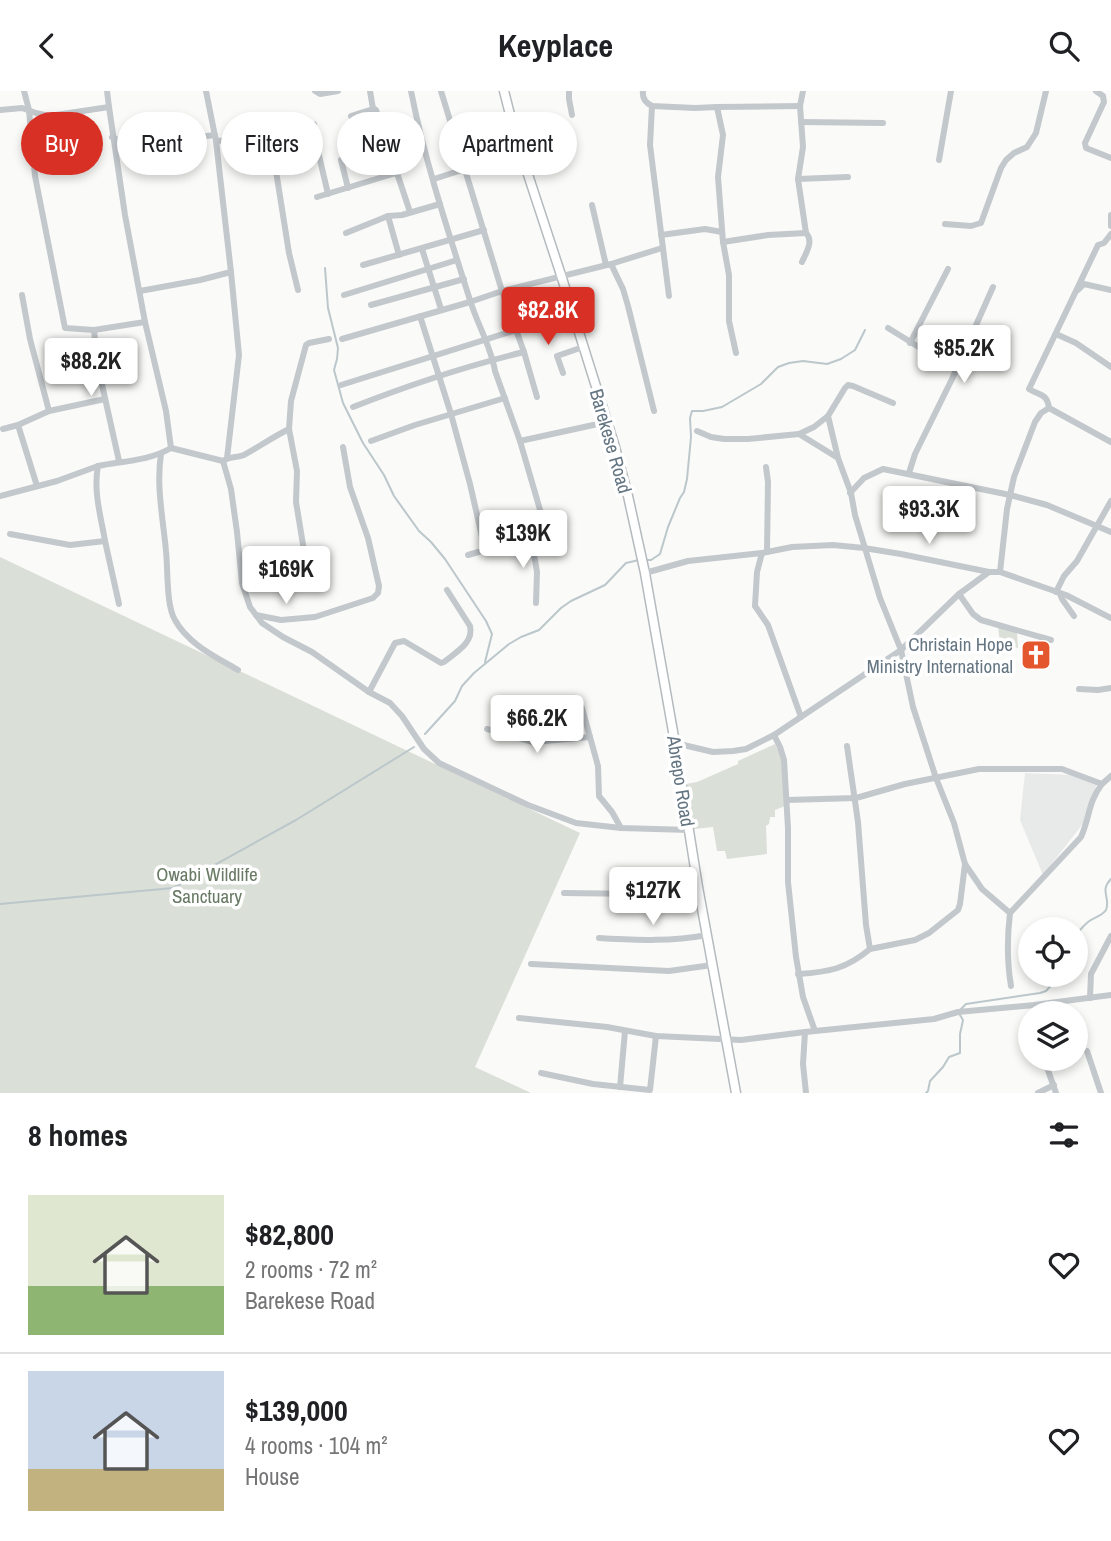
<!DOCTYPE html>
<meta charset="utf-8">
<style>
:root{--surface:#fff;--page:#f2f2f2;--text:#202124;--muted:#757577;--line:#e0e0e0;--accent:#d93025}
body{margin:0;font-family:"Archivo Narrow",sans-serif;background:var(--page);color:var(--text);height:100vh;display:flex;flex-direction:column;font-size:26px;white-space:nowrap}
*{box-sizing:border-box;margin:0}
p{font-size:23px;color:var(--muted)}
.icon{flex:none;width:38px;height:38px;fill:none;stroke:currentColor;stroke-width:2;stroke-linecap:round;stroke-linejoin:round}
.map{position:relative;height:1002px;overflow:hidden}
.sheet{display:flex;flex-direction:column;background:var(--surface);flex:1}
.sheet>*{flex:none}
.top-card{position:absolute;left:21px;top:21px;width:700px;height:63px;display:flex;gap:14px}
.controls{position:absolute;left:1018px;top:826px;display:grid;gap:14px}
.controls a{display:grid;place-items:center;width:70px;height:70px;border-radius:50%;background:var(--surface);box-shadow:0 4px 10px #0003;font-size:35px}
.price{position:absolute;translate:-50% -60px;padding:0 16px;border-radius:7px;background:#fff;color:#222;font-size:23px;line-height:46px;filter:drop-shadow(0 2px 4px #0008)}
.price::after{content:'';position:absolute;left:50%;top:42px;width:21px;height:16px;margin-left:-10px;background:inherit;clip-path:polygon(0 0,100% 0,50% 100%)}
.price.selected{background:var(--accent);color:#fff}
ul{padding:0;list-style:none}
li{display:flex;align-items:center;gap:21px;height:175px;padding:0 28px}
li+li{border-top:2px solid var(--line)}
li span{display:grid;place-items:center;flex:none;width:196px;height:140px;border-radius:0px;color:#555}
li>.icon{margin-inline-start:auto}
span .icon{width:84px;height:84px;fill:#fffc;stroke-width:1}
li b{font-size:30px}
h2{display:flex;justify-content:space-between;align-items:center;height:84px;padding:0 28px;font-size:30px}
.chip{padding:0 24px;border-radius:32px;background:var(--surface);box-shadow:0 4px 10px #0003;font-size:24px;line-height:63px}
.chip.selected{background:var(--accent);color:#fff}
header{display:flex;justify-content:space-between;align-items:center;height:91px;padding:0 28px;background:var(--surface);font-size:32px;font-weight:700}
.map>svg:first-child{display:block}
.built{fill:#e8e9e9}
.green{fill:#dadfd7}
.lines{fill:none;stroke-linecap:round;stroke-linejoin:round}
.stream{stroke:#bbc7cb;stroke-width:2}
.major-casing{stroke:#b5babe;stroke-width:11}
.minor{stroke:#c3c8cc;stroke-width:6}
.major{stroke:#fff;stroke-width:8}
.labels{text-anchor:middle;stroke-width:7;stroke-linejoin:round;paint-order:stroke}
.street-label{font-size:19px;fill:#657683;stroke:#fff}
.poi-label{font-size:19px;fill:#657683;stroke:#fff;text-anchor:end}
.park-label{font-size:19px;fill:#687a64;stroke:#fff}
</style>
<header><svg class="icon" aria-label="back" viewBox="0 0 24 24"><path d="M15 5l-7 7 7 7"/></svg>Keyplace<svg class="icon" aria-label="search" viewBox="0 0 24 24"><circle cx="10" cy="10" r="6"/><path d="M15 15l6 6"/></svg></header>
<div class="map">
<svg width="1111" height="1002" viewBox="0 0 1111 1002">
<rect width="100%" height="100%" fill="#fafaf8"/>
<!-- built -->
<polygon class="built" points="1025,682 1072,684 1097,692 1085,730 1043,784 1020,729"/>
<!-- green -->
<g class="green">
<polygon points="0,466 580,742 475,976 531,1002 0,1002"/>
<polygon points="998,535 1017,542 1018,557 1000,552"/>
<path d="M775,653C785,670 784,696 785,715L775,719V726H770L769,733L766,735L767,763L727,768L725,760H717L713,736L694,738L686,693L697,691L738,673V670Z"/>
</g>
<g class="lines">
<!-- stream -->
<g class="stream">
<polyline points="325,177 328,217 338,257 337,268 334,279 343,312 363,352 384,384 394,405 419,440 431,451 445,468 486,530 492,543 485,571"/>
<polyline points="644,469 651,469 660,463 668,436 680,407 684,401 687,388 691,346 690,327 692,320 703,320 722,316 761,293 778,276 789,272 803,270 827,273 841,268 855,259 865,239"/>
<polyline points="425,643 455,610 462,595 474,582 509,553 521,546 539,539 561,517 571,510 605,494 626,472 639,469"/>
<polyline points="0,813 173,797 296,729 414,656"/>
<path d="M1076,844C1080,839 1083,835 1088,831C1093,827 1102,825 1106,819C1111,807 1099,800 1111,788"/>
<polyline points="961,918 966,913 1040,902 1046,900 1060,884"/>
<polyline points="926,1002 928,1000 930,990 943,976 949,966 960,962 960,943 963,929 960,924"/>
</g>
<!-- major casing -->
<g class="major-casing">
<polyline id="major" points="504,0 516,47 561,184 615,356 628,405 645,482 675,652 698,796 736,1002"/>
</g>
<!-- minor -->
<g class="minor">
<polyline points="24,0 29,19 35,85 65,237 94,239 145,231"/>
<polyline points="206,0 216,50 231,181 239,264 227,367"/>
<polyline points="315,0 320,3 338,0"/>
<path d="M411,0C425,71 448,140 470,209C477,233 491,255 495,280L520,350L543,429L542,436L536,444L468,464"/>
<polyline points="441,0 502,200 524,261 537,306"/>
<polyline points="569,0 569,8 572,24"/>
<path d="M643,0C642,7 646,12 652,15L695,17L717,16L723,44L718,86L723,151L729,184V230L736,262"/>
<polyline points="1096,0 1103,5 1104,11 1085,52 1086,57 1111,67"/>
<polyline points="652,15 650,54 669,205"/>
<polyline points="717,16 800,15"/>
<polyline points="373,17 376,19 410,121"/>
<polyline points="0,19 22,17 36,22 49,25 109,16 107,0"/>
<polyline points="351,25 373,18 370,0"/>
<polyline points="801,31 883,32"/>
<polyline points="112,46 130,54 215,44"/>
<polyline points="516,47 552,39"/>
<polyline points="247,48 254,64 260,71 276,80 289,162 298,199"/>
<polyline points="349,49 384,42"/>
<polyline points="216,50 247,48 297,34 314,33 317,56 328,103"/>
<polyline points="341,69 348,97"/>
<polyline points="939,69 951,0"/>
<polyline points="434,88 465,78"/>
<polyline points="798,88 848,86"/>
<polyline points="317,106 396,82"/>
<polyline points="592,114 606,174"/>
<polyline points="1111,124 1111,135"/>
<polyline points="388,125 399,164"/>
<polyline points="945,133 971,135 981,132 1001,77 1006,69 1014,62 1027,56 1036,42 1046,0"/>
<polyline points="346,142 388,125 402,124 440,113"/>
<path d="M1111,143L1104,152L1098,154L1029,298C1040,305 1047,302 1049,317L1111,351"/>
<polyline points="661,144 705,138 722,141"/>
<polyline points="723,151 768,144 806,142"/>
<polyline points="422,158 441,218"/>
<path d="M802,171C806,162 814,150 806,142L798,88L803,56L800,15L803,0"/>
<polyline points="611,173 662,157"/>
<polyline points="363,174 484,139"/>
<polyline points="1078,199 1084,193 1111,199"/>
<polyline points="140,200 200,189 231,181"/>
<polyline points="22,204 30,248 49,320"/>
<polyline points="344,204 457,169"/>
<polyline points="371,214 464,188"/>
<polyline points="420,225 451,323 470,393 485,459"/>
<polyline points="888,237 956,279"/>
<polyline points="94,239 97,271 119,370"/>
<polyline points="1056,243 1076,252 1111,276"/>
<polyline points="342,248 470,211 502,200 611,173 623,198 628,215 654,320"/>
<polyline points="910,252 948,178"/>
<polyline points="563,282 557,265 583,256"/>
<polyline points="341,294 516,239"/>
<path d="M353,316C409,294 466,275 524,261"/>
<polyline points="18,334 37,395"/>
<polyline points="3,338 18,334 49,320 105,308"/>
<polyline points="289,338 291,310 306,254 309,252 329,248"/>
<path d="M697,340L711,346L724,348H748L799,343L838,367L851,402L855,424L880,507L901,559L913,616L936,687L954,732L965,773L982,798L1010,822C1007,847 1007,871 1011,895"/>
<polyline points="799,343 814,336 828,325"/>
<polyline points="371,350 415,334 505,307"/>
<polyline points="520,350 607,331"/>
<path d="M171,357L223,370C230,365 237,367 244,364C260,355 273,346 289,338L297,380L296,411L309,490"/>
<path d="M161,363C156,395 163,427 166,460C168,477 166,515 175,529C188,553 216,566 238,579"/>
<polyline points="838,367 828,325 845,297 848,294 853,295 893,312"/>
<polyline points="223,370 231,398 237,441 242,492 250,516 262,532 283,546 312,561 369,601 390,612 402,625 424,658 439,672 528,714 576,732 621,737 689,739"/>
<polyline points="766,376 768,391 767,461"/>
<polyline points="909,382 915,363 952,288 993,196"/>
<polyline points="850,402 864,387 883,378 1010,404 1047,414 1111,441"/>
<polyline points="0,405 57,390 98,375"/>
<path d="M10,443L70,454L105,450C101,426 93,400 98,375C122,370 149,370 171,357L166,320L145,231L125,124L109,16"/>
<polyline points="531,445 537,481 536,512"/>
<polyline points="105,450 119,513"/>
<polyline points="762,462 757,481 755,515 768,534 801,626"/>
<polyline points="1000,481 1007,418 1014,386 1035,331 1041,322 1049,317"/>
<polyline points="645,482 688,470 762,462 792,456 833,454 864,457 901,463 989,481"/>
<polyline points="1056,501 1064,485 1077,470 1111,410"/>
<polyline points="959,503 973,523 981,529 1051,549"/>
<polyline points="1060,503 1062,508 1074,525"/>
<polyline points="256,524 281,529 315,526 373,507 378,502 379,495 368,447 350,396 343,356"/>
<polyline points="1079,598 1098,599 1111,597"/>
<path d="M369,601L395,552L404,550L441,572L444,571C456,561 474,552 470,535L447,499"/>
<polyline points="582,617 598,675 599,705 612,721 621,737"/>
<polyline points="487,638 533,651 590,646"/>
<polyline points="774,644 780,656 784,669 788,737 788,791 796,866 803,906 815,940"/>
<polyline points="675,652 713,661 733,660 746,658 774,644 901,559 959,503 989,481 1000,481 1066,504 1111,527"/>
<polyline points="1102,693 1111,685"/>
<path d="M787,709L856,707L905,693L979,678H1062L1102,693C1088,711 1090,726 1081,746L1010,822"/>
<polyline points="564,802 641,803 698,796"/>
<path d="M599,847C637,849 670,851 707,844"/>
<polyline points="870,858 915,849 929,842 958,819 960,813 965,773"/>
<polyline points="531,873 669,880 712,874"/>
<path d="M798,883C829,881 846,878 870,858L866,834L858,731L847,655"/>
<polyline points="1090,907 1091,883 1111,845"/>
<polyline points="519,927 607,936 656,945 741,949 805,941 934,928 958,921 1034,914 1111,904"/>
<polyline points="805,941 803,973 806,1002"/>
<polyline points="1087,960 1101,1002"/>
<polyline points="1044,968 1056,1002"/>
<polyline points="541,982 593,993 650,999 656,945"/>
<polyline points="620,996 625,940"/>
<polyline points="1038,1002 1054,994"/>
</g>
<!-- major -->
<use href="#major" class="major"/>
</g>
<!-- icons -->
<defs>
<g id="church-square" transform="scale(1.575)"><rect x="-9" y="-9" width="18" height="18" rx="4" fill="#e4572e" stroke="#fff"/><path d="M-1.2-6h2.4v3.5h3.3v2.4h-3.3V6h-2.4V-.1h-3.3v-2.4h3.3Z" fill="#fff"/></g>
</defs>
<g fill-rule="evenodd">
<use href="#church-square" x="1036" y="564"/>
</g>
<g class="labels">
<!-- street labels -->
<g class="street-label">
<text transform="translate(611 350) rotate(74)" y="7">Barekese Road</text>
<text transform="translate(681 690) rotate(81)" y="7">Abrepo Road</text>
</g>
<!-- poi labels -->
<g class="poi-label">
<text x="1013" y="560">Christain Hope<tspan x="1013" dy="22">Ministry International</tspan></text>
</g>
<!-- park labels -->
<g class="park-label">
<text x="207" y="790">Owabi Wildlife<tspan x="207" dy="22">Sanctuary</tspan></text>
</g>
</g>
</svg>
<div class="controls">
<a><svg class="icon" aria-label="locate" viewBox="0 0 24 24"><circle cx="12" cy="12" r="6"/><path d="M12 2v4M12 18v4M2 12h4M18 12h4"/></svg></a>
<a><svg class="icon" aria-label="layers" viewBox="0 0 24 24"><path d="M12 4l9 5-9 5-9-5zM3 14l9 5 9-5"/></svg></a>
</div>
<b class="price selected" style="left:548px;top:256px">$82.8K</b>
<b class="price" style="left:964px;top:294px">$85.2K</b>
<b class="price" style="left:91px;top:307px">$88.2K</b>
<b class="price" style="left:929px;top:455px">$93.3K</b>
<b class="price" style="left:523px;top:479px">$139K</b>
<b class="price" style="left:286px;top:515px">$169K</b>
<b class="price" style="left:537px;top:664px">$66.2K</b>
<b class="price" style="left:653px;top:836px">$127K</b>
<div class="top-card">
<a class="chip selected">Buy</a>
<a class="chip">Rent</a>
<a class="chip">Filters</a>
<a class="chip">New</a>
<a class="chip">Apartment</a>
</div>
</div>
<section class="sheet">
<h2>8 homes<svg class="icon" aria-label="filters" viewBox="0 0 24 24"><path d="M4 7h16M4 17h16"/><circle cx="9" cy="7" r="2"/><circle cx="15" cy="17" r="2"/></svg></h2>
<ul>
<li><span style="background:linear-gradient(#dfe7d0 65%,#8fb573 0)"><svg class="icon" aria-label="home" viewBox="0 0 24 24"><path d="M3 11l9-7 9 7M6 9v11h12V9"/></svg></span><div><b>$82,800</b><p>2 rooms · 72 m²</p><p>Barekese Road</p></div><svg class="icon" aria-label="heart" viewBox="0 0 24 24"><path d="M12 20l-8-8c-3-5 5-10 8-4 3-6 11-1 8 4z"/></svg></li>
<li><span style="background:linear-gradient(#c9d6e8 70%,#c2b280 0)"><svg class="icon" aria-label="home" viewBox="0 0 24 24"><path d="M3 11l9-7 9 7M6 9v11h12V9"/></svg></span><div><b>$139,000</b><p>4 rooms · 104 m²</p><p>House</p></div><svg class="icon" aria-label="heart" viewBox="0 0 24 24"><path d="M12 20l-8-8c-3-5 5-10 8-4 3-6 11-1 8 4z"/></svg></li>
</ul>
</section>
